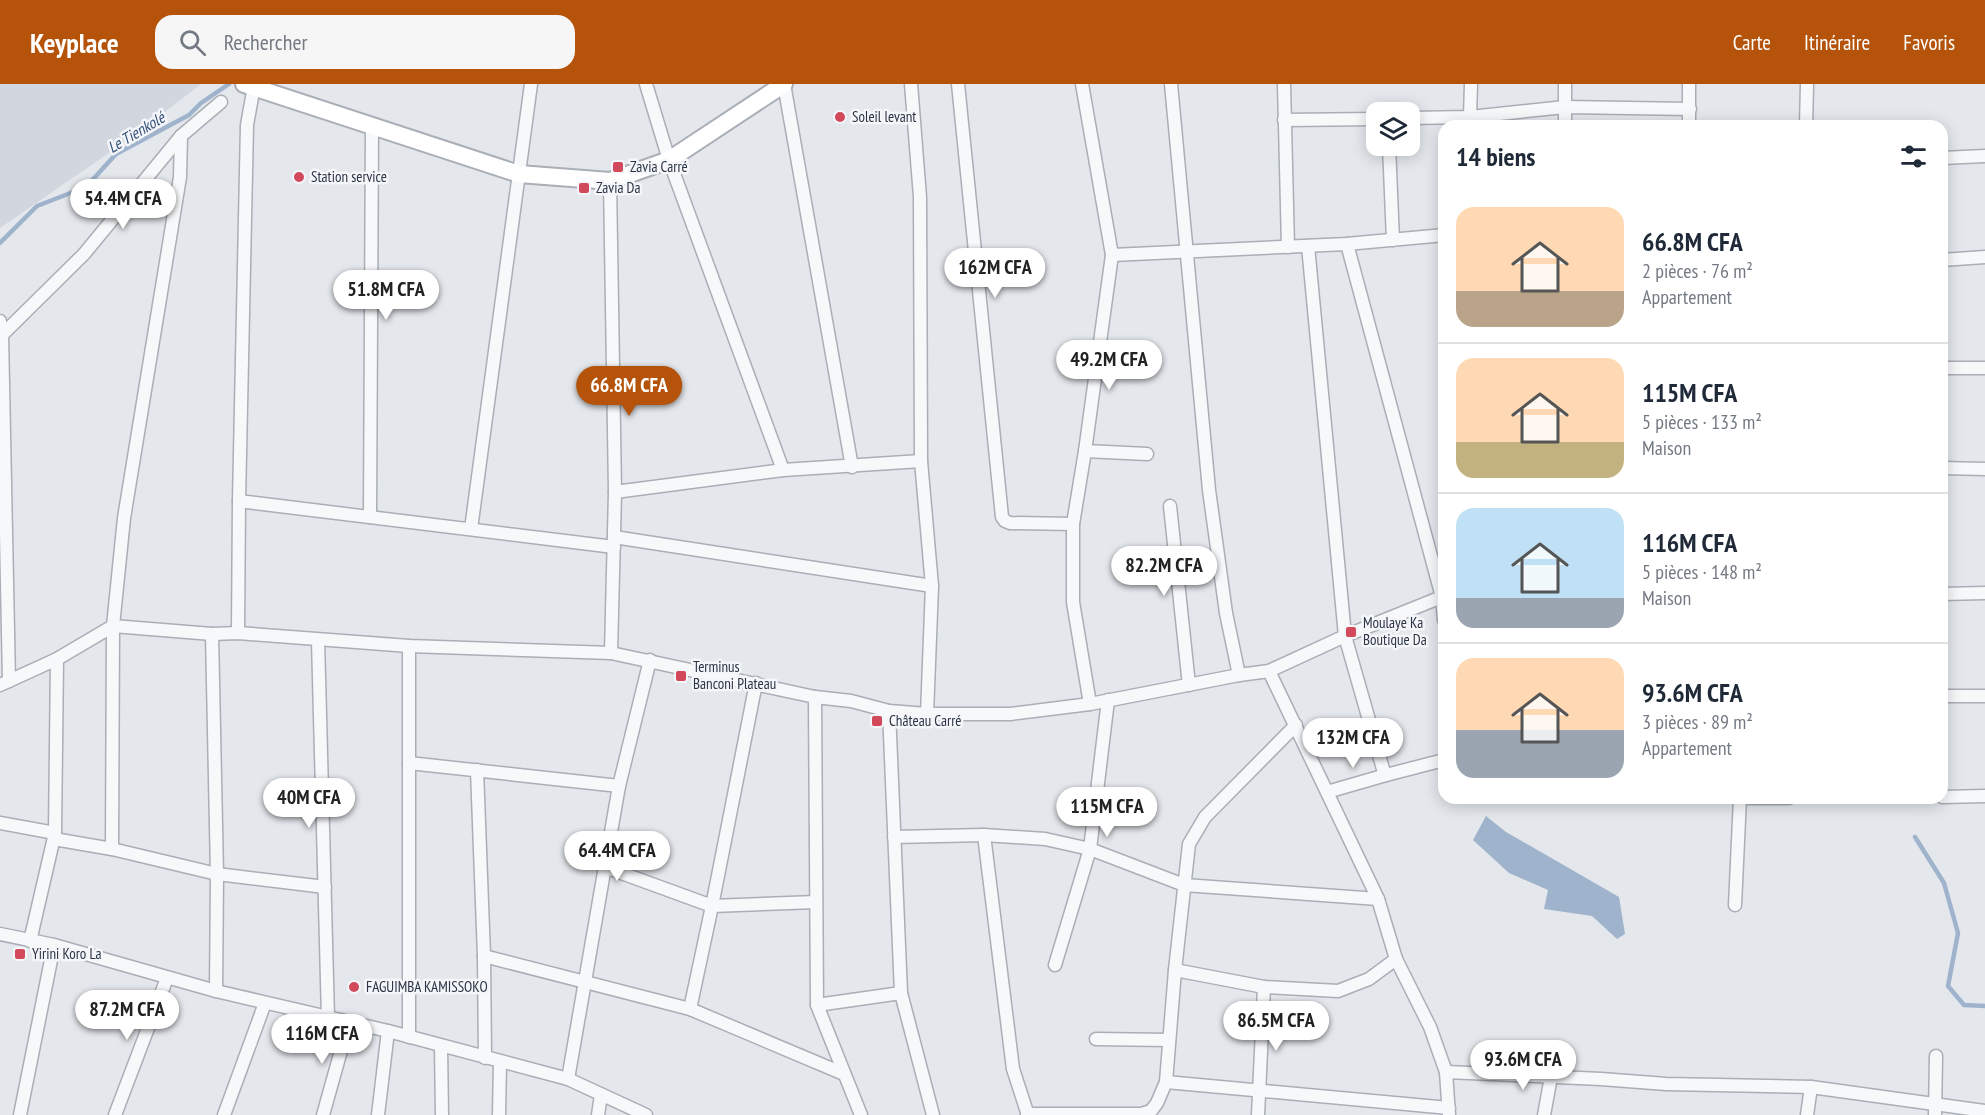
<!DOCTYPE html>
<html lang="fr">
<meta charset="utf-8">
<style>
:root{--surface:#fff;--page:#f6f6f7;--text:#1f2937;--muted:#747a83;--line:#e0e1e3;--accent:#b45309}
body{margin:0;font-family:"PT Sans Narrow",sans-serif;background:var(--page);color:var(--text);height:100vh;display:flex;flex-direction:column;font-size:22px;white-space:nowrap}
*{box-sizing:border-box;margin:0}
p{font-size:20px;color:var(--muted)}
.icon{flex:none;width:33px;height:33px;fill:none;stroke:currentColor;stroke-width:2;stroke-linecap:round;stroke-linejoin:round}
.map{position:relative;flex:1;overflow:hidden}
.details{position:absolute;left:1438px;top:36px;width:510px;height:684px;display:flex;flex-direction:column;background:var(--surface);border-radius:18px;box-shadow:0 3px 15px #0003}
.details>*{flex:none}
.tools{position:absolute;left:1366px;top:18px;display:grid;gap:12px}
.tools a{display:grid;place-items:center;width:54px;height:54px;border-radius:12px;background:var(--surface);box-shadow:0 3px 15px #0003;font-size:30px}
.price{position:absolute;translate:-50% -51px;padding:0 14px;border-radius:21px;background:#fff;color:#222;font-size:20px;line-height:39px;filter:drop-shadow(0 2px 3px #0008)}
.price::after{content:'';position:absolute;left:50%;top:36px;width:18px;height:14px;margin-left:-9px;background:inherit;clip-path:polygon(0 0,100% 0,50% 100%)}
.price.current{background:var(--accent);color:#fff}
ul{padding:0;list-style:none}
li{display:flex;align-items:center;gap:18px;height:150px;padding:0 18px}
li+li{border-top:2px solid var(--line)}
li span{display:grid;place-items:center;flex:none;width:168px;height:120px;border-radius:18px;color:#555}
li>.icon{margin-inline-start:auto}
span .icon{width:72px;height:72px;fill:#fffc;stroke-width:1}
li b{font-size:26px}
h2{display:flex;justify-content:space-between;align-items:center;height:72px;padding:0 18px;font-size:26px}
header{display:flex;align-items:center;gap:36px;box-sizing:border-box;height:84px;padding:0 30px;background:var(--accent);color:#fff}
header strong{font-size:28px}
nav{display:flex;gap:33px;margin-inline-start:auto;font-size:21px}
.search{width:420px;height:54px;background:var(--page);display:flex;align-items:center;gap:15px;box-sizing:border-box;padding:0 21px;border-radius:18px;color:var(--muted);font-size:22px}
.map>svg:first-child{display:block}
.built{fill:#d2d6de}
.water{fill:#9fb4cc}
.lines{fill:none;stroke-linecap:round;stroke-linejoin:round}
.stream{stroke:#9fb4cc;stroke-width:4.5}
.street-casing{stroke:#a9aeb7;stroke-width:15}
.secondary-casing{stroke:#a9aeb7;stroke-width:20}
.street{stroke:#f7f8fa;stroke-width:12}
.secondary{stroke:#fff;stroke-width:16}
.poi-dot{fill:#d1495b;stroke:#f4f6f9;stroke-width:2}
.labels{text-anchor:middle;stroke-width:5;stroke-linejoin:round;paint-order:stroke}
.poi-label{font-size:15px;fill:#2b3445;stroke:#f4f6f9;text-anchor:start}
.water-label{font-size:16px;font-style:italic;fill:#34527a;stroke:#f4f6f9}
</style>
<header>
<strong>Keyplace</strong>
<div class="search"><svg class="icon" aria-label="search" viewBox="0 0 24 24"><circle cx="10" cy="10" r="6"/><path d="M15 15l6 6"/></svg>Rechercher</div>
<nav><a>Carte</a><a>Itinéraire</a><a>Favoris</a></nav>
</header>
<div class="map">
<svg width="1985" height="1031" viewBox="0 0 1985 1031">
<rect width="100%" height="100%" fill="#e4e7ec"/>
<!-- built -->
<polygon class="built" points="0,0 201,0 132,53 0,144"/>
<!-- water -->
<polygon class="water" points="1486,732 1506,748 1619,813 1625,850 1617,855 1592,832 1544,825 1548,806 1509,789 1473,756"/>
<g class="lines">
<!-- stream -->
<g class="stream">
<polyline points="0,159 37,122 86,103 116,70 189,31 201,19 229,0"/>
<polyline points="1915,753 1944,799 1958,849 1948,902 1964,921 1985,922"/>
</g>
<!-- street casing -->
<g class="street-casing">
<g id="street">
<polyline points="646,0 669,76 783,386"/>
<polyline points="784,0 852,383"/>
<polyline points="911,0 920,113 921,377 932,502 927,630"/>
<polyline points="958,0 1002,433 1005,437 1010,439 1073,440"/>
<polyline points="1082,0 1112,171 1085,367 1073,440 1073,518 1090,620"/>
<polyline points="1171,0 1209,406 1226,529 1239,591"/>
<polyline points="1284,0 1288,163"/>
<polyline points="1689,0 1689,42"/>
<polyline points="1470,33 1471,0"/>
<polyline points="1410,34 1470,33 1565,23 1690,25"/>
<polyline points="1284,36 1377,35"/>
<polyline points="1565,42 1565,0"/>
<polyline points="1806,42 1807,0"/>
<polyline points="1389,62 1393,156"/>
<polyline points="1942,74 1985,72"/>
<polyline points="610,97 615,408 611,569"/>
<polyline points="1347,160 1442,513 1444,536"/>
<polyline points="1308,162 1345,552 1383,685 1386,691 1444,676"/>
<polyline points="1112,171 1347,160 1444,151"/>
<polyline points="1942,176 1985,173"/>
<polyline points="0,237 2,251 9,597"/>
<polyline points="2,251 84,170 181,52 221,18"/>
<polyline points="1942,284 1985,284"/>
<polyline points="1085,367 1147,370"/>
<polyline points="1942,384 1985,385"/>
<polyline points="615,408 783,386 921,377"/>
<polyline points="239,417 614,463"/>
<polyline points="1170,422 1189,601"/>
<polyline points="370,433 372,41"/>
<polyline points="471,445 531,0"/>
<polyline points="614,453 932,502"/>
<polyline points="1942,510 1985,509"/>
<polyline points="238,549 239,417 247,41 254,2"/>
<polyline points="212,550 217,790 216,907"/>
<polyline points="318,556 328,934"/>
<polyline points="409,562 409,953"/>
<polyline points="1269,587 1378,815 1396,875 1430,943 1446,988 1449,1031"/>
<polyline points="0,601 57,575 113,542 212,550 238,549 409,562 611,569 815,613 851,617 889,627 927,630 1010,630 1090,620 1239,591 1269,587 1345,552 1444,512"/>
<polyline points="1942,612 1985,612"/>
<polyline points="815,613 817,921 861,1031"/>
<polyline points="889,627 901,909 933,1031"/>
<polyline points="409,679 619,702"/>
<polyline points="477,686 484,872 485,974"/>
<polyline points="1327,708 1386,691"/>
<polyline points="1942,713 1985,712"/>
<polyline points="1737,714 1789,714"/>
<polyline points="0,739 55,749"/>
<polyline points="984,751 1013,985 1028,1031"/>
<polyline points="894,753 984,751 1045,755 1090,765 1184,801 1378,815"/>
<polyline points="54,755 112,765 217,790 325,803"/>
<polyline points="112,765 113,542 124,434 180,93 181,52"/>
<polyline points="605,783 712,822 816,818"/>
<polyline points="1735,821 1740,714"/>
<polyline points="0,850 54,861 216,907 388,947 568,995 646,1031"/>
<polyline points="30,857 55,749 57,575"/>
<polyline points="484,872 690,925 844,990"/>
<polyline points="1055,881 1090,765 1108,616"/>
<polyline points="1175,886 1264,903 1338,907 1369,895 1396,875"/>
<polyline points="817,921 901,909"/>
<polyline points="690,925 712,822 756,599"/>
<polyline points="1096,955 1169,956"/>
<polyline points="441,962 442,1031"/>
<polyline points="1446,988 1601,995 1666,1000 1811,1003 1985,1027"/>
<polyline points="568,995 619,702 650,576"/>
<polyline points="1166,998 1449,1024"/>
<polyline points="1027,1030 1141,1030 1151,1027 1157,1019 1166,998 1175,886 1189,760 1205,733 1296,641"/>
<polyline points="20,1031 54,861"/>
<polyline points="115,1031 167,894"/>
<polyline points="224,1031 265,919"/>
<polyline points="323,1031 349,938"/>
<polyline points="378,1031 388,947"/>
<polyline points="499,1031 500,978"/>
<polyline points="598,1031 601,1011"/>
<polyline points="1258,1031 1264,903"/>
<polyline points="1544,1031 1551,993"/>
<polyline points="1807,1031 1811,1003"/>
<polyline points="1935,1031 1936,972"/>
</g>
</g>
<!-- secondary casing -->
<g class="secondary-casing">
<polyline id="secondary" points="244,0 519,90 610,97 669,76 784,0"/>
</g>
<!-- street -->
<use href="#street" class="street"/>
<!-- secondary -->
<use href="#secondary" class="secondary"/>
</g>
<!-- markers -->
<g class="poi-dot">
<circle cx="840" cy="33" r="6"/>
<rect x="612" y="77" width="12" height="12" rx="3"/>
<circle cx="299" cy="93" r="6"/>
<rect x="578" y="98" width="12" height="12" rx="3"/>
<rect x="1345" y="542" width="12" height="12" rx="3"/>
<rect x="675" y="586" width="12" height="12" rx="3"/>
<rect x="871" y="631" width="12" height="12" rx="3"/>
<rect x="14" y="864" width="12" height="12" rx="3"/>
<circle cx="354" cy="903" r="6"/>
</g>
<g class="labels">
<!-- poi labels -->
<g class="poi-label">
<text x="852" y="38">Soleil levant</text>
<text x="630" y="88">Zavia Carré</text>
<text x="311" y="98">Station service</text>
<text x="596" y="109">Zavia Da</text>
<text x="1363" y="544">Moulaye Ka<tspan x="1363" dy="17">Boutique Da</tspan></text>
<text x="693" y="588">Terminus<tspan x="693" dy="17">Banconi Plateau</tspan></text>
<text x="889" y="642">Château Carré</text>
<text x="32" y="875">Yirini Koro La</text>
<text x="366" y="908">FAGUIMBA KAMISSOKO</text>
</g>
<!-- water labels -->
<g class="water-label">
<text transform="translate(136 48) rotate(-31)" y="6">Le Tienkolé</text>
</g>
</g>
</svg>
<div class="tools">
<a><svg class="icon" aria-label="layers" viewBox="0 0 24 24"><path d="M12 4l9 5-9 5-9-5zM3 14l9 5 9-5"/></svg></a>
</div>
<b class="price" style="left:123px;top:146px">54.4M CFA</b>
<b class="price" style="left:995px;top:215px">162M CFA</b>
<b class="price" style="left:386px;top:237px">51.8M CFA</b>
<b class="price" style="left:1109px;top:307px">49.2M CFA</b>
<b class="price current" style="left:629px;top:333px">66.8M CFA</b>
<b class="price" style="left:1164px;top:513px">82.2M CFA</b>
<b class="price" style="left:1353px;top:685px">132M CFA</b>
<b class="price" style="left:309px;top:745px">40M CFA</b>
<b class="price" style="left:1107px;top:754px">115M CFA</b>
<b class="price" style="left:617px;top:798px">64.4M CFA</b>
<b class="price" style="left:127px;top:957px">87.2M CFA</b>
<b class="price" style="left:1276px;top:968px">86.5M CFA</b>
<b class="price" style="left:322px;top:981px">116M CFA</b>
<b class="price" style="left:1523px;top:1007px">93.6M CFA</b>
<section class="details">
<h2>14 biens<svg class="icon" aria-label="filters" viewBox="0 0 24 24"><path d="M4 7h16M4 17h16"/><circle cx="9" cy="7" r="2"/><circle cx="15" cy="17" r="2"/></svg></h2>
<ul>
<li><span style="background:linear-gradient(#ffd9b3 70%,#b9a48a 0)"><svg class="icon" aria-label="home" viewBox="0 0 24 24"><path d="M3 11l9-7 9 7M6 9v11h12V9"/></svg></span><div><b>66.8M CFA</b><p>2 pièces · 76 m²</p><p>Appartement</p></div></li>
<li><span style="background:linear-gradient(#ffd9b3 70%,#c2b280 0)"><svg class="icon" aria-label="home" viewBox="0 0 24 24"><path d="M3 11l9-7 9 7M6 9v11h12V9"/></svg></span><div><b>115M CFA</b><p>5 pièces · 133 m²</p><p>Maison</p></div></li>
<li><span style="background:linear-gradient(#bfe0f5 75%,#9aa5b1 0)"><svg class="icon" aria-label="home" viewBox="0 0 24 24"><path d="M3 11l9-7 9 7M6 9v11h12V9"/></svg></span><div><b>116M CFA</b><p>5 pièces · 148 m²</p><p>Maison</p></div></li>
<li><span style="background:linear-gradient(#ffd9b3 60%,#9aa5b1 0)"><svg class="icon" aria-label="home" viewBox="0 0 24 24"><path d="M3 11l9-7 9 7M6 9v11h12V9"/></svg></span><div><b>93.6M CFA</b><p>3 pièces · 89 m²</p><p>Appartement</p></div></li>
</ul>
</section>
</div>
